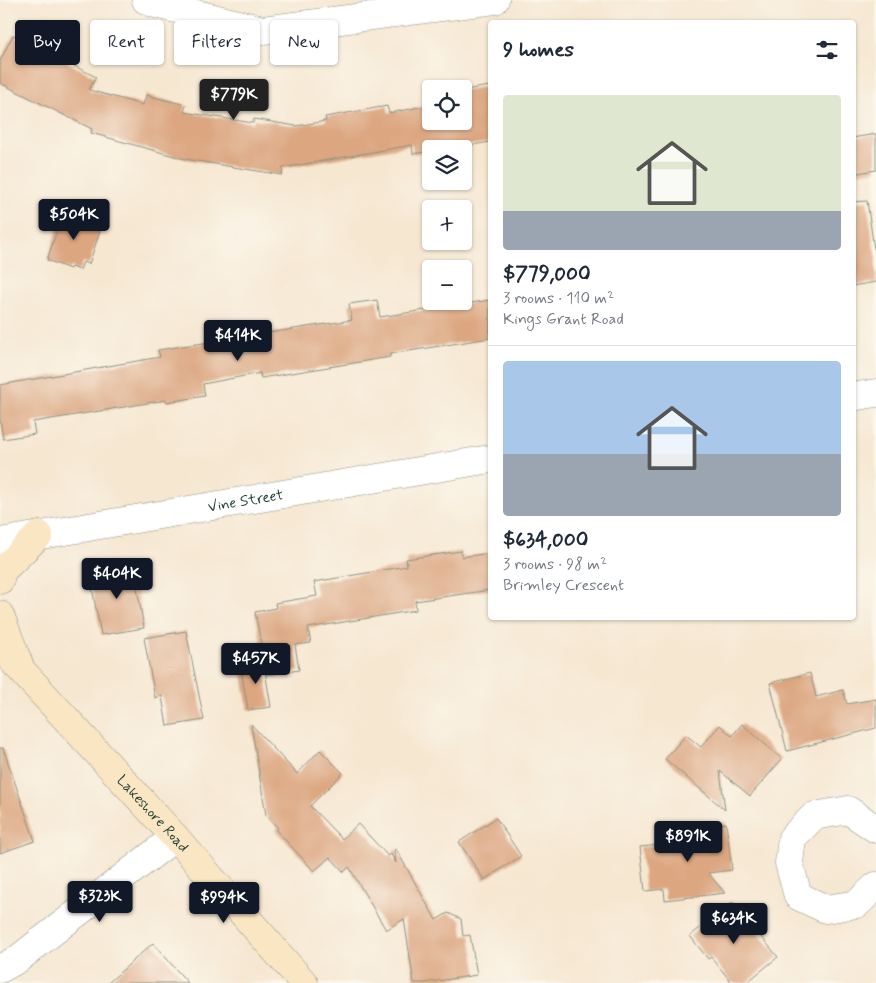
<!DOCTYPE html>
<meta charset="utf-8">
<style>
:root{--surface:#fff;--page:#f6f6f7;--text:#1f2937;--muted:#747a83;--line:#e0e1e3;--accent:#111827}
body{margin:0;font-family:Mynerve,sans-serif;background:var(--page);color:var(--text);height:100vh;display:flex;flex-direction:column;font-size:19px;white-space:nowrap}
*{box-sizing:border-box;margin:0}
p{font-size:16px;color:var(--muted)}
.icon{flex:none;width:28px;height:28px;fill:none;stroke:currentColor;stroke-width:2;stroke-linecap:round;stroke-linejoin:round}
.map{position:relative;flex:1;overflow:hidden}
.details{position:absolute;left:488px;top:20px;width:368px;height:600px;display:flex;flex-direction:column;background:var(--surface);border-radius:5px;box-shadow:0 1px 4px #0004}
.details>*{flex:none}
.banner{position:absolute;left:15px;top:20px;width:398px;height:45px;display:flex;gap:10px}
.controls{position:absolute;left:422px;top:80px;display:grid;gap:10px}
.controls a{display:grid;place-items:center;width:50px;height:50px;border-radius:5px;background:var(--surface);box-shadow:0 1px 4px #0004;font-size:25px}
.price{position:absolute;translate:-50% -42px;padding:0 11px;border-radius:5px;background:var(--accent);color:#fff;font-size:16px;line-height:32px;filter:drop-shadow(0 1px 2px #0008)}
.price::after{content:'';position:absolute;left:50%;top:30px;width:15px;height:11px;margin-left:-8px;background:inherit;clip-path:polygon(0 0,100% 0,50% 100%)}
.price.current{background:#222;color:#fff}
ul{padding:0;list-style:none}
li{display:grid;align-content:center;gap:10px;height:265px;padding:0 15px}
li+li{border-top:1px solid var(--line)}
li span{display:grid;place-items:center;height:155px;border-radius:5px;color:#555}
li>.icon{margin-inline-start:auto}
span .icon{width:90px;height:90px;fill:#fffc;stroke-width:1}
li b{font-size:21px}
h2{display:flex;justify-content:space-between;align-items:center;height:60px;padding:0 15px;font-size:21px}
.pill{padding:0 18px;border-radius:5px;background:var(--surface);box-shadow:0 1px 4px #0004;font-size:18px;line-height:45px}
.pill.current{background:var(--accent);color:#fff}
.map>svg:first-child{display:block}
.building{fill:#dca680}
.lines{fill:none;stroke-linecap:round;stroke-linejoin:round}
.minor-casing{stroke:#8a9282;stroke-width:29}
.tertiary-casing{stroke:#8a9282;stroke-width:29}
.secondary-casing{stroke:#8a9282;stroke-width:29}
.minor{stroke:#fff;stroke-width:28}
.tertiary{stroke:#fff;stroke-width:28}
.secondary{stroke:#fbe6c4;stroke-width:28}
.labels{text-anchor:middle;stroke-width:5;stroke-linejoin:round;paint-order:stroke}
.street-label{font-size:15px;fill:#1f3d34;stroke:#fbf7ec}
</style>
<div class="map">
<svg width="876" height="983" viewBox="0 0 876 983">
<rect width="100%" height="100%" fill="#fbf7ec"/>
<filter id="ink" filterUnits="userSpaceOnUse"><feTurbulence type="fractalNoise" baseFrequency=".02" numOctaves="2"/><feDisplacementMap in="SourceGraphic" scale="10" xChannelSelector="R" yChannelSelector="G"/><feConvolveMatrix kernelMatrix="1 2 1 2 8 2 1 2 1" color-interpolation-filters="sRGB"/></filter>
<filter id="wash" filterUnits="userSpaceOnUse"><feTurbulence type="fractalNoise" baseFrequency=".0096" numOctaves="4" result="noise"/><feDisplacementMap in="SourceGraphic" scale="20" xChannelSelector="R" yChannelSelector="G"/><feGaussianBlur stdDeviation="1.12" result="paint"/><feColorMatrix in="noise" values="0 0 0 0 0 0 0 0 0 0 0 0 0 0 0 0 0 1.4 0 .05"/><feComposite in="paint" operator="in"/></filter>
<g filter="url(#wash)">
<rect width="100%" height="100%" fill="#f6e7d1"/>
<g id="blocks">
<!-- building -->
<g class="building">
<polygon points="13,35 96,77 89,90 143,105 146,95 186,105 184,112 253,123 254,119 296,126 326,121 325,117 387,106 389,113 431,105 431,121 464,121 464,90 490,86 490,142 448,149 431,149 431,151 413,154 412,145 283,168 282,175 185,159 91,133 92,129 0,83 0,61"/>
<polygon points="876,134 876,170 852,174 852,138"/>
<polygon points="867,201 874,249 876,249 876,282 852,286 852,202"/>
<polygon points="64,209 97,220 94,229 100,231 89,264 83,262 80,270 71,267 70,269 47,260"/>
<polygon points="377,300 380,317 490,300 490,338 390,354 390,357 261,378 260,373 203,384 205,396 167,402 166,400 33,422 35,434 3,439 0,418 0,385 160,357 158,350 352,320 349,304"/>
<polygon points="461,551 462,557 490,553 490,590 415,601 416,610 308,628 311,643 295,645 299,670 267,675 255,612 276,608 275,603 317,596 314,582 407,566 406,559"/>
<polygon points="133,565 144,628 101,635 89,572"/>
<polygon points="186,631 204,720 167,726 162,696 155,698 144,638"/>
<polygon points="263,659 271,707 248,710 240,663"/>
<polygon points="810,673 816,697 843,690 847,704 876,699 876,728 787,751 770,683"/>
<polygon points="251,724 297,774 320,750 343,773 310,806 342,839 358,824 388,856 391,854 396,863 394,850 396,849 436,920 448,913 461,919 463,936 470,935 477,975 424,983 414,983 404,919 386,930 349,867 344,872 330,857 314,871 276,830 278,828 266,815"/>
<polygon points="742,724 782,759 750,796 720,771 725,810 665,759 686,735 701,747 720,725 732,736"/>
<polygon points="0,748 3,748 35,841 0,853"/>
<polygon points="496,818 521,856 484,880 459,842"/>
<polygon points="726,823 732,870 708,873 725,893 665,900 664,889 645,891 640,847 659,845 658,841 690,838 689,828"/>
<polygon points="732,902 778,957 746,983 732,983 711,957 708,959 690,936"/>
<polygon points="153,943 188,983 108,983"/>
</g>
</g>
</g>
<g filter="url(#ink)">
<use href="#blocks" fill-opacity="0" stroke="#8a9282" stroke-width="1"/>
<g class="lines">
<!-- minor casing -->
<g class="minor-casing">
<g id="minor">
<polyline points="146,0 155,4 263,30 495,0"/>
<polyline points="876,829 848,810 814,816 792,838 789,863 798,896 826,909 857,904 876,886"/>
<polyline points="0,969 18,959 175,837"/>
</g>
</g>
<!-- tertiary casing -->
<g class="tertiary-casing">
<g id="tertiary">
<polyline points="852,397 876,393"/>
<path id="s1" d="M0,542L490,459"/>
</g>
</g>
<!-- secondary casing -->
<g class="secondary-casing">
<g id="secondary">
<polyline points="0,580 2,571 39,535"/>
<polyline points="0,615 19,664"/>
<path id="s2" d="M0,647L175,837L304,983"/>
</g>
</g>
<!-- minor -->
<use href="#minor" class="minor"/>
<!-- tertiary -->
<use href="#tertiary" class="tertiary"/>
<!-- secondary -->
<use href="#secondary" class="secondary"/>
</g>
</g>
<g class="labels">
<!-- street labels -->
<g class="street-label">
<text dy="5" stroke="none"><textPath href="#s1" startOffset="249">Vine Street</textPath></text>
<text dy="5" stroke="none"><textPath href="#s2" startOffset="226">Lakeshore Road</textPath></text>
</g>
</g>
</svg>
<div class="controls">
<a><svg class="icon" aria-label="locate" viewBox="0 0 24 24"><circle cx="12" cy="12" r="6"/><path d="M12 2v4M12 18v4M2 12h4M18 12h4"/></svg></a>
<a><svg class="icon" aria-label="layers" viewBox="0 0 24 24"><path d="M12 4l9 5-9 5-9-5zM3 14l9 5 9-5"/></svg></a>
<a>+</a>
<a>−</a>
</div>
<b class="price current" style="left:234px;top:121px">$779K</b>
<b class="price" style="left:74px;top:241px">$504K</b>
<b class="price" style="left:238px;top:362px">$414K</b>
<b class="price" style="left:117px;top:600px">$404K</b>
<b class="price" style="left:256px;top:685px">$457K</b>
<b class="price" style="left:688px;top:863px">$891K</b>
<b class="price" style="left:100px;top:923px">$323K</b>
<b class="price" style="left:224px;top:924px">$994K</b>
<b class="price" style="left:734px;top:945px">$634K</b>
<div class="banner">
<a class="pill current">Buy</a>
<a class="pill">Rent</a>
<a class="pill">Filters</a>
<a class="pill">New</a>
</div>
<section class="details">
<h2>9 homes<svg class="icon" aria-label="filters" viewBox="0 0 24 24"><path d="M4 7h16M4 17h16"/><circle cx="9" cy="7" r="2"/><circle cx="15" cy="17" r="2"/></svg></h2>
<ul>
<li><span style="background:linear-gradient(#dfe7d0 75%,#9aa5b1 0)"><svg class="icon" aria-label="home" viewBox="0 0 24 24"><path d="M3 11l9-7 9 7M6 9v11h12V9"/></svg></span><div><b>$779,000</b><p>3 rooms · 110 m²</p><p>Kings Grant Road</p></div></li>
<li><span style="background:linear-gradient(#a9c7e8 60%,#9aa5b1 0)"><svg class="icon" aria-label="home" viewBox="0 0 24 24"><path d="M3 11l9-7 9 7M6 9v11h12V9"/></svg></span><div><b>$634,000</b><p>3 rooms · 98 m²</p><p>Brimley Crescent</p></div></li>
</ul>
</section>
</div>
